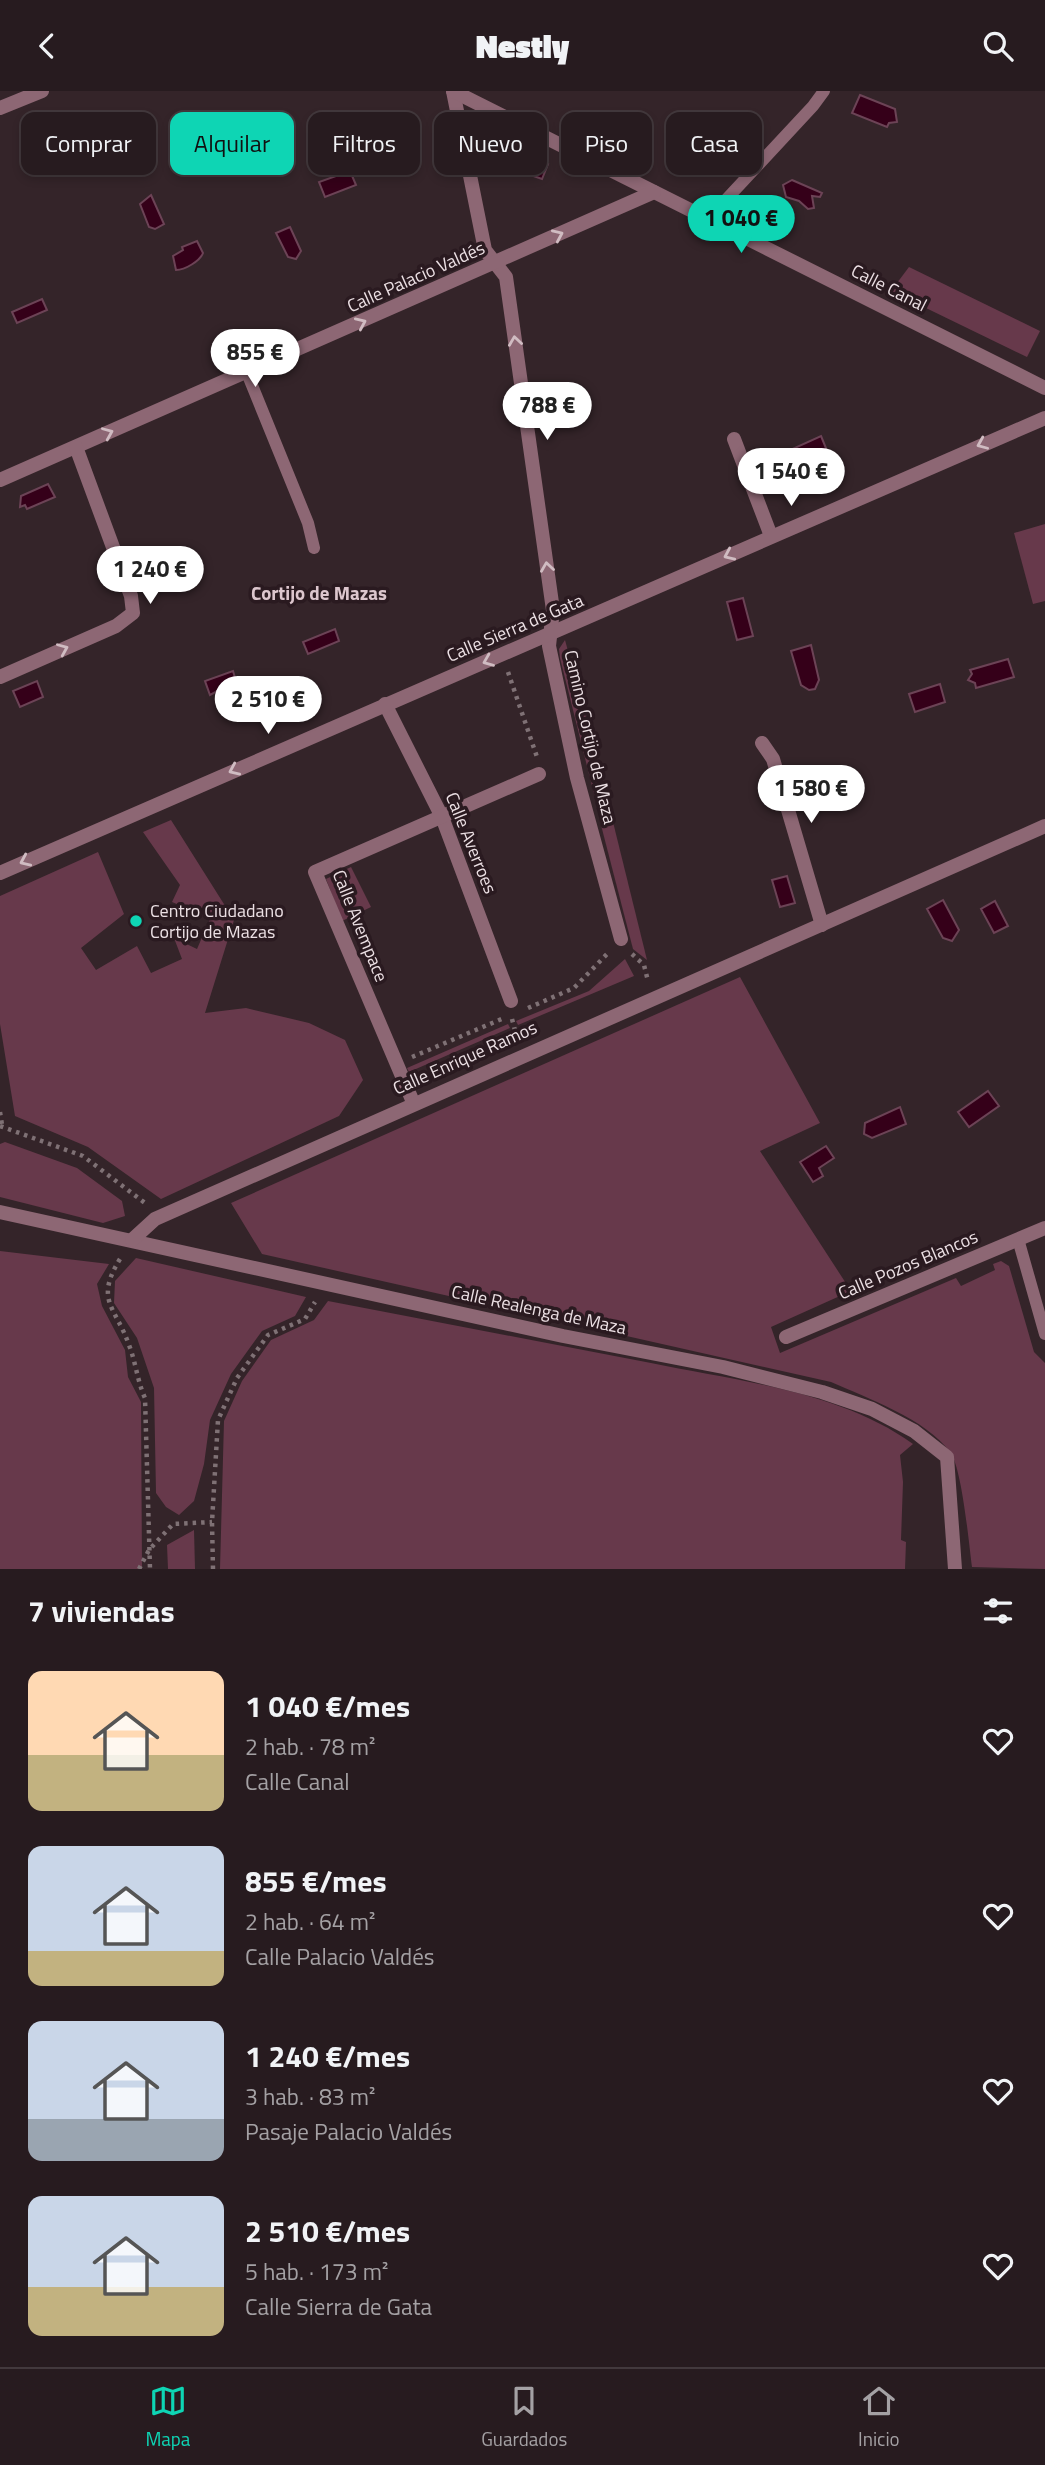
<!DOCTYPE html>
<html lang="es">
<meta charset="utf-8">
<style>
:root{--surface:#271b1f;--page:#2f2428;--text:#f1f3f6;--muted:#a4a1a4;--line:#43393d;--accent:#0ed5b4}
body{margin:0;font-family:"Titillium Web",sans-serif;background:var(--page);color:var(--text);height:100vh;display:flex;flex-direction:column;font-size:26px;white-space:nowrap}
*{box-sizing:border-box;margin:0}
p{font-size:23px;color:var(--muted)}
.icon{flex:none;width:38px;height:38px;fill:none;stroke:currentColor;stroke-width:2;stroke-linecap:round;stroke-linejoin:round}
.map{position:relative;height:1478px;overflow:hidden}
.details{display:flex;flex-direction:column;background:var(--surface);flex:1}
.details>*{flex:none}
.banner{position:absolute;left:21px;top:21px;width:1004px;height:63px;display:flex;gap:14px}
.price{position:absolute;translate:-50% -60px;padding:0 16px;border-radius:24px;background:#fff;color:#222;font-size:23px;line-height:46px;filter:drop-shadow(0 2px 4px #0008)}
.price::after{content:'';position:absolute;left:50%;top:42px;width:21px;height:16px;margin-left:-10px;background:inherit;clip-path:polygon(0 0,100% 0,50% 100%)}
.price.selected{background:var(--accent);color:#111}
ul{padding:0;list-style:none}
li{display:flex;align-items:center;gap:21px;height:175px;padding:0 28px}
li span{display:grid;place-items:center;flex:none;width:196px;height:140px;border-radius:14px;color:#555}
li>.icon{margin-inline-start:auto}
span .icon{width:84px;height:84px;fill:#fffc;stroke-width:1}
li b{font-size:30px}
h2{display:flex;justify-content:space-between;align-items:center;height:84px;padding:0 28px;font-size:30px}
.tag{padding:0 24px;border-radius:14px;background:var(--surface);box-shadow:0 4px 10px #0003,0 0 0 2px var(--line);font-size:24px;line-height:63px}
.tag.selected{background:var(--accent);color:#111}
header{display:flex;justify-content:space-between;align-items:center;height:91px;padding:0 28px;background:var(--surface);font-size:32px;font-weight:800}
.tab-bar{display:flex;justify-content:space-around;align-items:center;height:98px;border-top:2px solid var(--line);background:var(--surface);font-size:19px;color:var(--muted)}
.tab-bar a{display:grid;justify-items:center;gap:4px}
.tab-bar .selected{color:var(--accent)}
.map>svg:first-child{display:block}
.green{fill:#67394b}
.water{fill:#350019;stroke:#6c4356;stroke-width:2}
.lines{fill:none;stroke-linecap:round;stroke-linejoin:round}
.path{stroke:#7f7175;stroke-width:4.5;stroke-dasharray:3.5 5;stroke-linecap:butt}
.service{stroke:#8d6774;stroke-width:12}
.pedestrian{stroke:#8d6774;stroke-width:14}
.minor{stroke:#8d6774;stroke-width:14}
.oneway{stroke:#d0bcc2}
.poi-dot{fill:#0ed5b4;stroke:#2a1a20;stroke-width:2.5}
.labels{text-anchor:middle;stroke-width:7;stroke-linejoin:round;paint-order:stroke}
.street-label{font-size:18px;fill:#ece0e4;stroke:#2a1a20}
.poi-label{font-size:18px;fill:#ece0e4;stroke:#2a1a20;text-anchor:start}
.neighbourhood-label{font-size:19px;font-weight:bold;fill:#dcc6cd;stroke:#2a1a20}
</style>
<header><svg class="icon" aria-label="back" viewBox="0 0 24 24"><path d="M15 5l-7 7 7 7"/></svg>Nestly<svg class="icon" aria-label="search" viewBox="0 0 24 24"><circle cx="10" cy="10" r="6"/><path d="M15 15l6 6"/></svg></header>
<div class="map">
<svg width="1045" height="1478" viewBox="0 0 1045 1478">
<rect width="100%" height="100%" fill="#342429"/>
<!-- green -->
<g class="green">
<polygon points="909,176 1040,240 1027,266 891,200"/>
<polygon points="1045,433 1045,510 1033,513 1014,442"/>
<polygon points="565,549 608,707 596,711 560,567 559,558"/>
<polygon points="171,729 234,829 205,922 246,917 309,932 345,949 363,989 339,1025 161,1108 88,1056 15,1025 0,933 0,805 98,761 124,823 81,857 96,879 137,855 151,882 182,868 174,847 197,858 210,828 195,821 192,828 188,827 191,819 172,811 180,794 143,741"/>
<polygon points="613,731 647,869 633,858 601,734"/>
<polygon points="351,776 371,816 342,830 326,788"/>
<polygon points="625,868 634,885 518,934 516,930 589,900"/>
<path d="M740,886L820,1032L760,1060L851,1200L771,1236L780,1262L956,1187L961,1195L995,1179L993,1173L1001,1170L1009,1175L1034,1261L1045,1272V1478L972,1476C969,1454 962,1376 950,1361C926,1328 867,1307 831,1291L262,1163L231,1112Z"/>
<polygon points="508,933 510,937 409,981 407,977"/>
<polygon points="5,1051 77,1077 122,1110 125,1125 103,1132 0,1106 0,1053"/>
<polygon points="0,1160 109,1173 97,1193 102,1215 125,1259 128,1286 141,1311 142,1478 0,1478"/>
<polygon points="136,1167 306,1206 295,1225 262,1240 231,1283 210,1329 204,1373 194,1410 179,1424 166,1416 156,1402 154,1297 137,1247 114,1212 115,1190"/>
<path d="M328,1210C436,1231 543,1251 651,1272C738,1290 840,1300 913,1353L900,1364L903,1391L901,1449L906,1451L905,1478H220L224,1330L242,1290L271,1249L314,1229Z"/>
<polygon points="194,1439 195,1478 168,1478 167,1454"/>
</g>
<!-- water -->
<g class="water">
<polygon points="860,4 895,18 897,31 889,32 887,36 852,22"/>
<polygon points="505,57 548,73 542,88 499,73"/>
<polygon points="350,80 356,94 325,106 319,91"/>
<polygon points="792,89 822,102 820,106 812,105 814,117 808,118 799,110 786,106 783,94"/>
<polygon points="151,104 164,133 155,138 149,136 140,113"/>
<polygon points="290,136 301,160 296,168 288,166 276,142"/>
<path d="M197,150L203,162C200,170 185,179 176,179L173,165L183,159L182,156Z"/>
<polygon points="42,208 47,219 17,232 12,221"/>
<polygon points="821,345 830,367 787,386 777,365"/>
<polygon points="48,393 55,406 27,418 25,414 20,416 21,405"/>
<polygon points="743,507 753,545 737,549 727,511"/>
<polygon points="335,538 339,550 308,563 303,551"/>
<polygon points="811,554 819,589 815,598 809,599 801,594 791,560"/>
<polygon points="1008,568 1014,586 976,597 975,592 968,589 972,583 970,579"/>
<polygon points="233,580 236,590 210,604 205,590"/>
<polygon points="37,590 43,606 20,616 13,600"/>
<polygon points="940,593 945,611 915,621 909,603"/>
<polygon points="787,785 795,812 780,816 772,789"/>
<polygon points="943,809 959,839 952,850 943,847 927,818"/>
<polygon points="995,810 1008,835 994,842 981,818"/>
<polygon points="988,1000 999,1015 969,1036 958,1021"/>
<polygon points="900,1016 906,1033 872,1047 864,1043 865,1032"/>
<polygon points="826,1055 834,1067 819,1077 823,1085 813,1091 800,1071"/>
</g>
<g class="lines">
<!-- path -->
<g class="path">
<polyline points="508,581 537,666"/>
<polyline points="632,863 644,874 648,890"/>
<polyline points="528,917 574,897 609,861"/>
<polyline points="512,928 517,947"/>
<polyline points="412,966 504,927"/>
<polyline points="0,1021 2,1034"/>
<polyline points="0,1035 83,1065 145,1112"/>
<path d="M120,1168C94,1210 116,1216 129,1254C136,1272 137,1289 145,1307L150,1478"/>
<polyline points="139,1478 149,1459 173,1433 212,1431"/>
<polyline points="213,1478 212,1431 218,1329 237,1287 268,1244 305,1228 315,1211"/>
</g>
<!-- service -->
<g class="service">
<polyline points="708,128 813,15 824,0"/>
<polyline points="247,282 308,432 314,457"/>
<polyline points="1018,1148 1045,1243"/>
</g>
<!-- pedestrian -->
<g class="pedestrian">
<polyline points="385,613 442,726 511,910"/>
<polyline points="413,1011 315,781 539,683"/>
</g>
<!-- minor -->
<g class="minor">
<polyline points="453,0 485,159 506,186 553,519 549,555 577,687 621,848"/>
<polyline points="453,0 1045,297"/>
<polyline points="0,17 42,0"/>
<polyline points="734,348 771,445"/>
<polyline points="0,389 654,101"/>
<polyline points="0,586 116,535 133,522 131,505 76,356"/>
<polyline points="762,652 773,668 822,834"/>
<polyline points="0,782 1045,327"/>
<polyline points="0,1121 563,1245 723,1276 822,1301 872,1318 914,1340 947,1366 955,1478"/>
<polyline points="132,1149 155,1128 1045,735"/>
<polyline points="786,1246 1045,1137"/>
</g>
</g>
<!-- one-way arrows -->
<defs><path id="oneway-chevron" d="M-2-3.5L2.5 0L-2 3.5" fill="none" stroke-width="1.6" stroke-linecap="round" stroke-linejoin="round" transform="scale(1.75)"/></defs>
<g class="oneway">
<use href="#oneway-chevron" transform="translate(558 144) rotate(-24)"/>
<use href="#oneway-chevron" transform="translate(361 232) rotate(-24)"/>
<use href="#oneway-chevron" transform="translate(515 250) rotate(-98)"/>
<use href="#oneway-chevron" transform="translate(108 342) rotate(-23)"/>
<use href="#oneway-chevron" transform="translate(982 353) rotate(157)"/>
<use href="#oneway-chevron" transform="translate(729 464) rotate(156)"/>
<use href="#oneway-chevron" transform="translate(547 476) rotate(-98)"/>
<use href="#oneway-chevron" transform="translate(63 558) rotate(-23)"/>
<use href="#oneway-chevron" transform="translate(488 570) rotate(158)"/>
<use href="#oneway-chevron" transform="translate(234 679) rotate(156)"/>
<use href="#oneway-chevron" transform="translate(25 770) rotate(156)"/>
</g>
<!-- markers -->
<circle class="poi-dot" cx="136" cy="830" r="7"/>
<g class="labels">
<!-- street labels -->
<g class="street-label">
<text transform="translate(416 186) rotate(-24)" y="6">Calle Palacio Valdés</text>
<text transform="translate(889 197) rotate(27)" y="6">Calle Canal</text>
<text transform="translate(515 537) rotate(-23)" y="6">Calle Sierra de Gata</text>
<text transform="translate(590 646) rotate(77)" y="6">Camino Cortijo de Maza</text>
<text transform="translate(471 752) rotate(68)" y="6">Calle Averroes</text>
<text transform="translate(360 835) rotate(68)" y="6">Calle Avempace</text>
<text transform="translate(465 967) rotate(-24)" y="6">Calle Enrique Ramos</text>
<text transform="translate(908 1174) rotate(-23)" y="6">Calle Pozos Blancos</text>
<text transform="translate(539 1219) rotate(12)" y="6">Calle Realenga de Maza</text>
</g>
<!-- poi labels -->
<g class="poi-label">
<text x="150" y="826">Centro Ciudadano<tspan x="150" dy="21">Cortijo de Mazas</tspan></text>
</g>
<!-- neighbourhood labels -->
<g class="neighbourhood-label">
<text x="319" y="509">Cortijo de Mazas</text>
</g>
</g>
</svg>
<b class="price selected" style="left:741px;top:164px">1 040 €</b>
<b class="price" style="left:255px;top:298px">855 €</b>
<b class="price" style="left:547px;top:351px">788 €</b>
<b class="price" style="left:791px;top:417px">1 540 €</b>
<b class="price" style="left:150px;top:515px">1 240 €</b>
<b class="price" style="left:268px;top:645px">2 510 €</b>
<b class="price" style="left:811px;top:734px">1 580 €</b>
<div class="banner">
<a class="tag">Comprar</a>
<a class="tag selected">Alquilar</a>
<a class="tag">Filtros</a>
<a class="tag">Nuevo</a>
<a class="tag">Piso</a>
<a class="tag">Casa</a>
</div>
</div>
<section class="details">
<h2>7 viviendas<svg class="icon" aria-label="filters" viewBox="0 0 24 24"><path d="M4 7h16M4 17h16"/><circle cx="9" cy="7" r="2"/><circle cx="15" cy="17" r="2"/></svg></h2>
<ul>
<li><span style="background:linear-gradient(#ffd9b3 60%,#c2b280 0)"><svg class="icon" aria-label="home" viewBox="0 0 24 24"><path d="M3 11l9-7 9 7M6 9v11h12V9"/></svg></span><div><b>1 040 €/mes</b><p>2 hab. · 78 m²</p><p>Calle Canal</p></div><svg class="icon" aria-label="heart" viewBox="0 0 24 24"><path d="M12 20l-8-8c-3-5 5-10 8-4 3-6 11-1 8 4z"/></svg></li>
<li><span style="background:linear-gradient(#c9d6e8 75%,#c2b280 0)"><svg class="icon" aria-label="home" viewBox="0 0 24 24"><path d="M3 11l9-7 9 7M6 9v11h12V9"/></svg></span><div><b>855 €/mes</b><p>2 hab. · 64 m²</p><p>Calle Palacio Valdés</p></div><svg class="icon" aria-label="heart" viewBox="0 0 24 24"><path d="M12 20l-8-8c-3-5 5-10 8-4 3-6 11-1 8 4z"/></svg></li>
<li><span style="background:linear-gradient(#c9d6e8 70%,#9aa5b1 0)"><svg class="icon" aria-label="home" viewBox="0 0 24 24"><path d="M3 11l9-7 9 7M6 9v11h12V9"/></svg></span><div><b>1 240 €/mes</b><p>3 hab. · 83 m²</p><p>Pasaje Palacio Valdés</p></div><svg class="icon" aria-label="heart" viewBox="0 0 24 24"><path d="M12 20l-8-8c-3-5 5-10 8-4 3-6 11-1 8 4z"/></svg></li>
<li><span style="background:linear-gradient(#c9d6e8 65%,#c2b280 0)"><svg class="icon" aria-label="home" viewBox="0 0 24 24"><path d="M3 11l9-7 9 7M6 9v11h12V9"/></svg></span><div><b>2 510 €/mes</b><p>5 hab. · 173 m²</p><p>Calle Sierra de Gata</p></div><svg class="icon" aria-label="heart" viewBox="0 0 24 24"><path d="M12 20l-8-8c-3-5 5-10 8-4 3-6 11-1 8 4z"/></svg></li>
</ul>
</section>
<nav class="tab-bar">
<a class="selected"><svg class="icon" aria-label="map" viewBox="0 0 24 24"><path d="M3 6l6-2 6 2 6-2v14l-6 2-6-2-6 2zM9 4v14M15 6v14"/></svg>Mapa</a>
<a><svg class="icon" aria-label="saved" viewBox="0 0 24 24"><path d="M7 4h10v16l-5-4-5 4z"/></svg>Guardados</a>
<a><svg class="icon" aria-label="home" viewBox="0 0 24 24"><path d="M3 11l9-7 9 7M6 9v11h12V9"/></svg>Inicio</a>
</nav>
